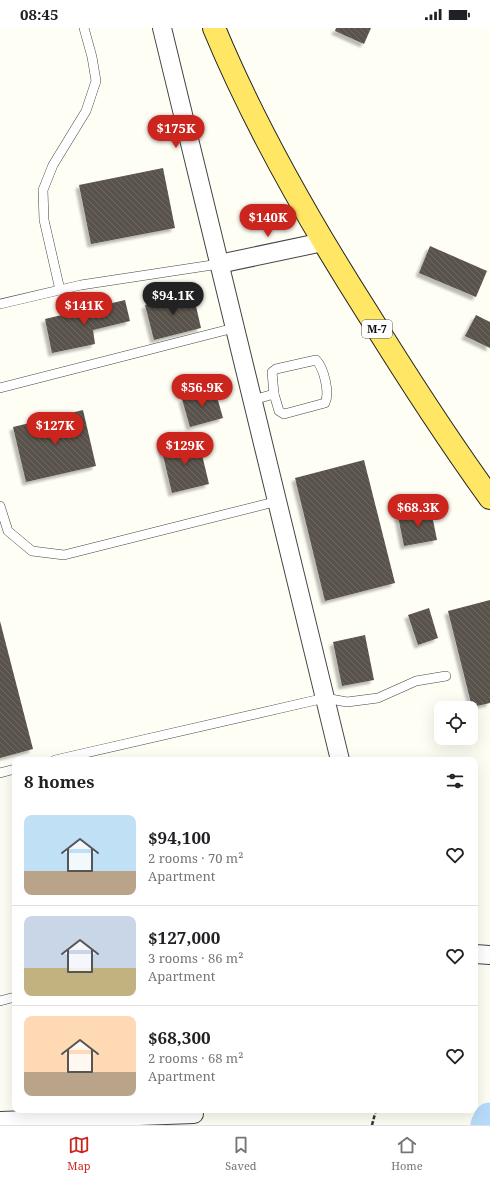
<!DOCTYPE html>
<meta charset="utf-8">
<style>
:root{--surface:#fff;--page:#f2f2f2;--text:#202124;--muted:#757577;--line:#e0e0e0;--accent:#cb251e}
body{margin:0;font-family:"Noto Serif",serif;background:var(--page);color:var(--text);height:100vh;display:flex;flex-direction:column;font-size:15px;white-space:nowrap}
*{box-sizing:border-box;margin:0}
p{font-size:13px;color:var(--muted)}
.icon{flex:none;width:22px;height:22px;fill:none;stroke:currentColor;stroke-width:2;stroke-linecap:round;stroke-linejoin:round}
.map{position:relative;flex:1;overflow:hidden}
.drawer{position:absolute;left:12px;top:729px;width:466px;height:356px;display:flex;flex-direction:column;background:var(--surface);border-radius:8px;box-shadow:0 4px 16px #0002}
.drawer>*{flex:none}
.buttons{position:absolute;left:434px;top:673px;display:grid;gap:8px}
.buttons a{display:grid;place-items:center;width:44px;height:44px;border-radius:8px;background:var(--surface);box-shadow:0 4px 16px #0002;font-size:20px}
.price{position:absolute;translate:-50% -34px;padding:0 9px;border-radius:14px;background:var(--accent);color:#fff;font-size:13px;line-height:26px;filter:drop-shadow(0 1px 2px #0008)}
.price::after{content:'';position:absolute;left:50%;top:24px;width:12px;height:9px;margin-left:-6px;background:inherit;clip-path:polygon(0 0,100% 0,50% 100%)}
.price.selected{background:#222;color:#fff}
ul{padding:0;list-style:none}
li{display:flex;align-items:center;gap:12px;height:100px;padding:0 12px}
li+li{border-top:1px solid var(--line)}
li span{display:grid;place-items:center;flex:none;width:112px;height:80px;border-radius:8px;color:#555}
li>.icon{margin-inline-start:auto}
span .icon{width:48px;height:48px;fill:#fffc;stroke-width:1}
li b{font-size:17px}
h2{display:flex;justify-content:space-between;align-items:center;height:48px;padding:0 12px;font-size:17px}
.status{display:flex;justify-content:space-between;align-items:center;height:28px;padding:0 20px;background:var(--surface);direction:ltr}
.status svg{height:11px;fill:currentColor}
.dock{display:flex;justify-content:space-around;align-items:center;height:56px;border-top:1px solid var(--line);background:var(--surface);font-size:11px;color:var(--muted)}
.dock a{display:grid;justify-items:center;gap:2px}
.dock .selected{color:var(--accent)}
.map>svg:first-child{display:block}
.lines{fill:none;stroke-linecap:round;stroke-linejoin:round}
.river{stroke:#b6dbfa;stroke-width:33}
.building{fill:url(#building-back-hatch);filter:url(#shadow)}
.lane-casing{stroke:#444;stroke-width:10}
.street-casing{stroke:#444;stroke-width:20}
.primary-casing{stroke:#222;stroke-width:24}
.path{stroke:#333;stroke-width:2.5;stroke-dasharray:4 2;stroke-linecap:butt}
.lane{stroke:#fff;stroke-width:9}
.street{stroke:#fff;stroke-width:18}
.primary{stroke:#ffe765;stroke-width:22}
.labels{text-anchor:middle;stroke-width:4;stroke-linejoin:round;paint-order:stroke}
.shield{fill:#fff;stroke:#585858;stroke-width:1}
.shield-label{font-size:11px;font-weight:bold;fill:#111}
</style>
<div class="status"><b>08:45</b><svg viewBox="0 0 49 12"><path d="M0 12V9h3v3zM5 12V6h3v6zM10 12V3h3v9zM15 12V0h3v12zM26 1h20v11H26zM47 4h2v5h-2z"/></svg></div>
<div class="map">
<svg width="490" height="1097" viewBox="0 0 490 1097">
<defs>
<pattern id="building-back-hatch" width="6" height="6" patternUnits="userSpaceOnUse"><rect width="6" height="6" fill="#5a534c"/><path d="M-1 5l2 2M0 0l6 6M5-1l2 2" fill="none" stroke="#6d6762"/></pattern>
<filter id="shadow"><feDropShadow dx="-3.5" dy="3.5" stdDeviation="1" flood-color="#0004"/></filter>
</defs>
<rect width="100%" height="100%" fill="#fffef5"/>
<g class="lines">
<!-- river -->
<polyline class="river" points="487,1097 490,1091"/>
</g>
<!-- building -->
<g class="building">
<polygon points="336,0 371,0 364,16 335,3"/>
<polygon points="163,140 175,200 91,216 79,157"/>
<polygon points="430,218 487,243 476,269 419,245"/>
<polygon points="193,265 201,300 154,312 145,277"/>
<polygon points="125,272 130,293 93,302 95,316 52,325 45,291"/>
<polygon points="476,287 490,294 490,320 465,308"/>
<polygon points="215,362 223,390 190,399 182,371"/>
<polygon points="83,382 96,438 26,454 13,399"/>
<polygon points="198,410 209,456 172,465 161,419"/>
<polygon points="364,432 395,555 325,573 295,450"/>
<polygon points="431,482 437,512 404,518 398,488"/>
<polygon points="490,572 490,675 472,679 448,583"/>
<polygon points="429,580 438,610 418,617 408,587"/>
<polygon points="0,593 33,721 0,730"/>
<polygon points="365,607 374,652 342,658 333,614"/>
</g>
<g class="lines">
<!-- lane casing -->
<g class="lane-casing">
<g id="lane">
<polyline points="60,262 44,192 43,162 53,137 86,83 96,53 92,29 84,0"/>
<polyline points="0,276 81,257 219,236"/>
<path d="M316,332C324,340 330,365 325,375L284,386L279,383L274,366L272,344L276,341Z"/>
<polyline points="0,360 234,300"/>
<polyline points="253,372 274,366"/>
<polyline points="0,478 8,503 32,523 64,527 278,473"/>
<polyline points="55,732 325,670 347,674 378,670 416,653 446,648"/>
<polyline points="0,745 15,741"/>
<polyline points="0,973 15,969"/>
</g>
</g>
<!-- street casing -->
<g class="street-casing">
<g id="street">
<polyline points="162,0 340,732"/>
<polyline points="219,236 323,214"/>
<polyline points="475,926 490,927"/>
<polyline points="0,1093 194,1086"/>
</g>
</g>
<!-- primary casing -->
<g class="primary-casing">
<path id="primary" d="M214,0C255,99 309,193 367,284C406,347 446,409 490,470"/>
</g>
<!-- path -->
<polyline class="path" points="372,1097 376,1082"/>
<!-- lane -->
<use href="#lane" class="lane"/>
<!-- street -->
<use href="#street" class="street"/>
<!-- primary -->
<use href="#primary" class="primary"/>
</g>
<g class="labels">
<!-- shield labels -->
<rect class="shield" x="362" y="292" width="30" height="18" rx="3"/>
<g class="shield-label">
<text x="377" y="305">M-7</text>
</g>
</g>
</svg>
<div class="buttons">
<a><svg class="icon" aria-label="locate" viewBox="0 0 24 24"><circle cx="12" cy="12" r="6"/><path d="M12 2v4M12 18v4M2 12h4M18 12h4"/></svg></a>
</div>
<b class="price" style="left:176px;top:121px">$175K</b>
<b class="price" style="left:268px;top:210px">$140K</b>
<b class="price selected" style="left:173px;top:288px">$94.1K</b>
<b class="price" style="left:84px;top:298px">$141K</b>
<b class="price" style="left:202px;top:380px">$56.9K</b>
<b class="price" style="left:55px;top:418px">$127K</b>
<b class="price" style="left:185px;top:438px">$129K</b>
<b class="price" style="left:418px;top:500px">$68.3K</b>
<section class="drawer">
<h2>8 homes<svg class="icon" aria-label="filters" viewBox="0 0 24 24"><path d="M4 7h16M4 17h16"/><circle cx="9" cy="7" r="2"/><circle cx="15" cy="17" r="2"/></svg></h2>
<ul>
<li><span style="background:linear-gradient(#bfe0f5 70%,#b9a48a 0)"><svg class="icon" aria-label="home" viewBox="0 0 24 24"><path d="M3 11l9-7 9 7M6 9v11h12V9"/></svg></span><div><b>$94,100</b><p>2 rooms · 70 m²</p><p>Apartment</p></div><svg class="icon" aria-label="heart" viewBox="0 0 24 24"><path d="M12 20l-8-8c-3-5 5-10 8-4 3-6 11-1 8 4z"/></svg></li>
<li><span style="background:linear-gradient(#c9d6e8 65%,#c2b280 0)"><svg class="icon" aria-label="home" viewBox="0 0 24 24"><path d="M3 11l9-7 9 7M6 9v11h12V9"/></svg></span><div><b>$127,000</b><p>3 rooms · 86 m²</p><p>Apartment</p></div><svg class="icon" aria-label="heart" viewBox="0 0 24 24"><path d="M12 20l-8-8c-3-5 5-10 8-4 3-6 11-1 8 4z"/></svg></li>
<li><span style="background:linear-gradient(#ffd9b3 70%,#b9a48a 0)"><svg class="icon" aria-label="home" viewBox="0 0 24 24"><path d="M3 11l9-7 9 7M6 9v11h12V9"/></svg></span><div><b>$68,300</b><p>2 rooms · 68 m²</p><p>Apartment</p></div><svg class="icon" aria-label="heart" viewBox="0 0 24 24"><path d="M12 20l-8-8c-3-5 5-10 8-4 3-6 11-1 8 4z"/></svg></li>
</ul>
</section>
</div>
<nav class="dock">
<a class="selected"><svg class="icon" aria-label="map" viewBox="0 0 24 24"><path d="M3 6l6-2 6 2 6-2v14l-6 2-6-2-6 2zM9 4v14M15 6v14"/></svg>Map</a>
<a><svg class="icon" aria-label="saved" viewBox="0 0 24 24"><path d="M7 4h10v16l-5-4-5 4z"/></svg>Saved</a>
<a><svg class="icon" aria-label="home" viewBox="0 0 24 24"><path d="M3 11l9-7 9 7M6 9v11h12V9"/></svg>Home</a>
</nav>
